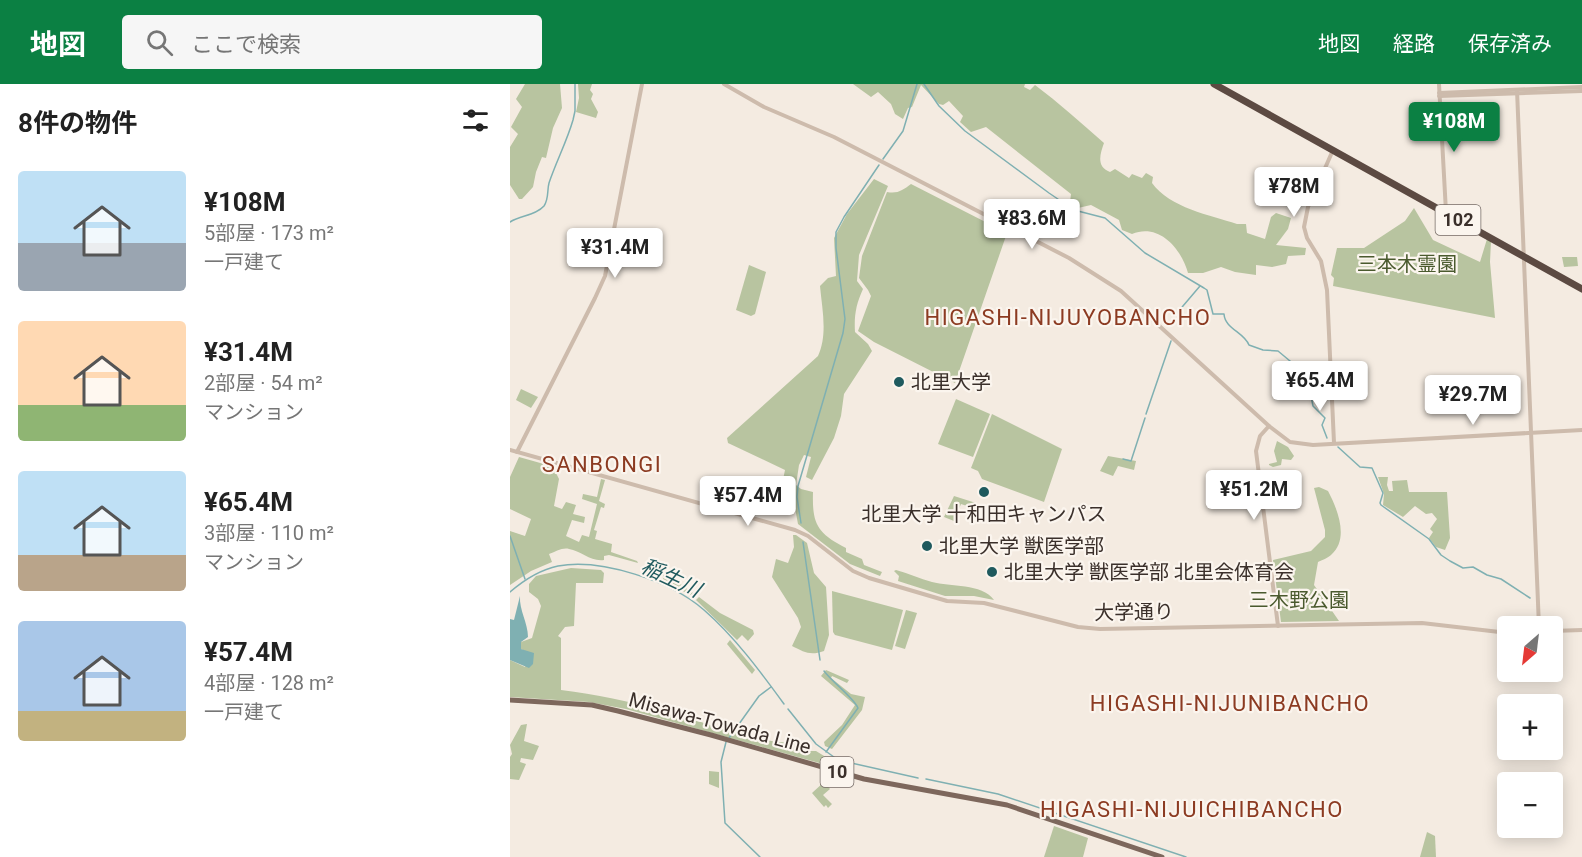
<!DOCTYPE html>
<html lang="ja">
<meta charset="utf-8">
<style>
:root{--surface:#fff;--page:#f6f6f6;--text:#222;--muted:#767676;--accent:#0b8043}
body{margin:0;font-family:Roboto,"Noto Sans JP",sans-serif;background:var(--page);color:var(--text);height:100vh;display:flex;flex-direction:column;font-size:22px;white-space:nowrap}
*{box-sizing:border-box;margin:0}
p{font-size:20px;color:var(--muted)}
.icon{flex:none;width:33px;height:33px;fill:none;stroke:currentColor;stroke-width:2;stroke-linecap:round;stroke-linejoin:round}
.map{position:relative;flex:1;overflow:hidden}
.details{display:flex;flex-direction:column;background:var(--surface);width:510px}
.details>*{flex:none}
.needle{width:39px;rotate:208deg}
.tools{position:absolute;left:987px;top:532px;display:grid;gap:12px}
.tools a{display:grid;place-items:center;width:66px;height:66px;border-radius:6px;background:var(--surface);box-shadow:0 3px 15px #0003;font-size:30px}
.price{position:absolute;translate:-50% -51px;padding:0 14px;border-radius:6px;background:#fff;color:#222;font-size:20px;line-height:39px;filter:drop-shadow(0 2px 3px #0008)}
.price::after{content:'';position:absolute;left:50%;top:36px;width:18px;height:14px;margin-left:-9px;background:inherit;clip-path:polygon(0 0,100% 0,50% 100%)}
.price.current{background:var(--accent);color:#fff}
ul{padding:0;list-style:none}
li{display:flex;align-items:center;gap:18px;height:150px;padding:0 18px}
li span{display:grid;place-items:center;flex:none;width:168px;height:120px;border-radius:6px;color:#555}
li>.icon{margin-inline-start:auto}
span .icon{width:72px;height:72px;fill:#fffc;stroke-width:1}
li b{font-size:26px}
h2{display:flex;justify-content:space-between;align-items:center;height:72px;padding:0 18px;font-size:26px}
header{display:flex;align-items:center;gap:36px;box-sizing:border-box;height:84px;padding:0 30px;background:var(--accent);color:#fff}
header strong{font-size:28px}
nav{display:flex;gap:33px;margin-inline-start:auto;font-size:21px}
.search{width:420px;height:54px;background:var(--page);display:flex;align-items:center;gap:15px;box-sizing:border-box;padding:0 21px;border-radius:6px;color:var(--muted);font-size:22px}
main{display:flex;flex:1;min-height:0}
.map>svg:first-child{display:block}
.green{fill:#b8c4a0}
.water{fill:#7fb0b2}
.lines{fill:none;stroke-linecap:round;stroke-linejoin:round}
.stream{stroke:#7fb0b2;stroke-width:1.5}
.minor{stroke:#cdbbac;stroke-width:4}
.major{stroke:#7d675c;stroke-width:5}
.highway{stroke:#5c4a42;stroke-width:7}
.poi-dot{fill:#1f5a5e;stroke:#fbf5ee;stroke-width:2}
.labels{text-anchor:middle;stroke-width:4.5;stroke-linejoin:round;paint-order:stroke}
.shield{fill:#fbf5ee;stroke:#756b66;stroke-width:1.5}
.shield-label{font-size:18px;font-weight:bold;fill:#3b302b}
.park-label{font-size:20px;fill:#4a5a2e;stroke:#fbf5ee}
.poi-label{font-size:20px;fill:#3b302b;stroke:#fbf5ee;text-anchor:start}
.street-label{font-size:20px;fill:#3b302b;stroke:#fbf5ee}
.water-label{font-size:21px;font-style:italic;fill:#1f5a5e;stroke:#fbf5ee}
.quarter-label{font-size:22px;letter-spacing:1.5px;fill:#8c3b22;stroke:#fbf5ee}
</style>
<header>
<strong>地図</strong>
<div class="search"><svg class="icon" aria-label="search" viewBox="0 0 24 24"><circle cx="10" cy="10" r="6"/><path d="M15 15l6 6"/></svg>ここで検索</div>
<nav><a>地図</a><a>経路</a><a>保存済み</a></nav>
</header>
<main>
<section class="details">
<h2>8件の物件<svg class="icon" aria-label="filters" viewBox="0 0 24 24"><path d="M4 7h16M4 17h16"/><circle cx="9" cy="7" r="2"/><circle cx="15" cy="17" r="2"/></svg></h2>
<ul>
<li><span style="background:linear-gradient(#bfe0f5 60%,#9aa5b1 0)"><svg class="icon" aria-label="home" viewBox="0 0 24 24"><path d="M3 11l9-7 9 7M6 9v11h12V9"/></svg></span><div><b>¥108M</b><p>5部屋 · 173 m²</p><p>一戸建て</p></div></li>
<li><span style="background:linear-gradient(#ffd9b3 70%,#8fb573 0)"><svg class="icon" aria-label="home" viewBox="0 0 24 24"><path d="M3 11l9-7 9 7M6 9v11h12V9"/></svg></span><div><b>¥31.4M</b><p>2部屋 · 54 m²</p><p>マンション</p></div></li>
<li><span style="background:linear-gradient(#bfe0f5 70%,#b9a48a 0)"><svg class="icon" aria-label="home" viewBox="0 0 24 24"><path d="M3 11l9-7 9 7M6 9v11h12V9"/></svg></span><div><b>¥65.4M</b><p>3部屋 · 110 m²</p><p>マンション</p></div></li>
<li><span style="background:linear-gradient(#a9c7e8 75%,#c2b280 0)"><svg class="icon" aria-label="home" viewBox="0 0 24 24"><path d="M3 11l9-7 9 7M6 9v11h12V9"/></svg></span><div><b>¥57.4M</b><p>4部屋 · 128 m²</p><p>一戸建て</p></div></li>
</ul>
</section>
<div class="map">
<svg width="1072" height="773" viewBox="0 0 1072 773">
<rect width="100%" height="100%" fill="#f4ebe1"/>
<!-- green -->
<g class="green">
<polygon points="15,0 50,0 52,24 43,44 36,74 32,73 26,88 23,103 12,115 9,115 0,101 0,63 8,50 1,43 12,23 6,15"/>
<polygon points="68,0 82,0 80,6 83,10 81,15 88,28 86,34 66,28 69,14"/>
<path d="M343,0H515L514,3L520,6L525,1C549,19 571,39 594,59C590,70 586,83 600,88L605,85L619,94L622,90L632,94L636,89L643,93L642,99C660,124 700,131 727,140H736L737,149L755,155L761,133L766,129L781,134L778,145L766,161L796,164L795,171L778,172L776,180L762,183L746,181V191L725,188L711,183L693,189H678C671,164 649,139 622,150L612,146L609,136L581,121L568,124L560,118L561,110L476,43L461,48L450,38L453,32L439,17L433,21L429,20L411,1L402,23L398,24L393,35L385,30L381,20L368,8L361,13Z"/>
<path d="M364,95L378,102L349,171L347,197L353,205C346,220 344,232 345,248L358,260L362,267L334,310L331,332L324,354L302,396L296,393L301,373L294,371L289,381L286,401L291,405L303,408C302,440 307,449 336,464V468L352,475L354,481L372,488L370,492L340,480L288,440L285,424L273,421L270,410L275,386L218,359L217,354L308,272C318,250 312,225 310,202L318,194L326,192L324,154L337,130Z"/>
<path d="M401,100L497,149L445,299L364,258L348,247L361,212L358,206L349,194L352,172L377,108C388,110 393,106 401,100Z"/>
<polygon points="904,124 923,156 970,178 977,155 981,157 980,178 985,234 823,202 824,194 821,191 827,164 854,164 895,137"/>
<polygon points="1052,173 1067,173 1068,182 1054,183"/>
<polygon points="239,181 256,188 245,230 241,232 226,226"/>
<polygon points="11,305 28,313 21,324 6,316"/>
<polygon points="446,315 480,330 463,373 428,360"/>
<polygon points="482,330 552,365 534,418 472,395 468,387 461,384"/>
<polygon points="767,357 778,363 784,372 781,376 772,375 771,381 763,383 759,381 759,380 767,378 764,367"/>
<polygon points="598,372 626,377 624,386 608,382 603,392 590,387"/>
<path d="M9,373L48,384L47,391L49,395L44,422L52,425L56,418L66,421L63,430L75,433L74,439L62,436L56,452L69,458L72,451L79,453L87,420L72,415L73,410L87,413L91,395L95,396L89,417L95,420L94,424L91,423L84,446L87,447L85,455L102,460L101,468L127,477L128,479L99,471L94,472V476C81,478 71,467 59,465C53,463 45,468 39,470L42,478L21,487L0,501V447L15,452L21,435L0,425V393Z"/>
<polygon points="868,393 878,393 877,401 879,407 883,407 882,397 897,396 899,408 937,408 940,454 935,466 926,463 919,454 923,448 920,445 927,435 922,429 916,430 905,422 893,433 873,421 874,410"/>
<polygon points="701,399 725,400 726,416 702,416"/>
<path d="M809,403L818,407C827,424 840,455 821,471C818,474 812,476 808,478L804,501L829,537L771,538L763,476L801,467L815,453V446L804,404Z"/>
<polygon points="444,412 466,419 460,423 451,420 444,437 434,433"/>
<path d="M283,451H286L297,459L304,489L316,503L319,551L314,567C300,572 294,568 282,562L291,543L288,534L262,493L266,475L278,479L284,463Z"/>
<path d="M61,484L91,486L94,489L93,499H66L64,542L55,543L48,552L51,554V606C121,614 187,637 255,658C261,655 262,658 269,658C285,660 287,654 300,667H306L319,675L320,682L116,625L79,618L0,613V576L15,583L21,568H17L11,565V558L22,554L31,522L28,515L19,508V500L26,492Z"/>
<polygon points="151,486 183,509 181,511 152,497 154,493 149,489"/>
<path d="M386,486C398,489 410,495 422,498C440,503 472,499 484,516L464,512H435L388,497L389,492L384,487Z"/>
<polygon points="322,507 393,526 382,566 325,551 323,548"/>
<polygon points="189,513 210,529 243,546 244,550 238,557 232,551 227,556 186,516"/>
<polygon points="396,526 407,529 395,565 385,562"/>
<polygon points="220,556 245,586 242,590 217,560"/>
<polygon points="316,586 339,596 337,599 322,592 321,594 341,610 355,613 352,626 322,665 315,662 314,658 332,641 345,621 311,592"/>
<polygon points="17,640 14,657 29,662 23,676 11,674 10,678 16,680 9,696 0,695 0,673 2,670 0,661 11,641"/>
<polygon points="199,687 209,688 209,704 199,700"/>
<polygon points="314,698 320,705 313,711 322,720 318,724 316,721 314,723 302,709"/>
<polygon points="544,742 578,754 573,773 534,773"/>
<polygon points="917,748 925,752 926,773 910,773"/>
</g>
<!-- water -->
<path class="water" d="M10,512C9,526 18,539 18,553L11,558V565L24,569L23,580L19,584L0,576V535L4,536Z"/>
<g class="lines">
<!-- stream -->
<g class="stream">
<path d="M414,0L429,22L455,47L539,109L564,126L595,134L635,169L694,204L697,206L703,230H714C715,245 734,248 739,261L753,266L768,267L786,282L799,302L803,322L815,334L812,341L817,354"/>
<polyline points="373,75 393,47 407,0"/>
<path d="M0,138C11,131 25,132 34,122C39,115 37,106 39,99C46,78 57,57 63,36L65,27V0"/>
<polyline points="667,229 690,202"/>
<polyline points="636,330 661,257"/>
<polyline points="828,363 850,383 862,384 873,409 870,419 871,421 919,455 931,471 940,477 953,484 963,483 977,491 991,495 1020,514"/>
<polyline points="613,375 621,377 635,334"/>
<polyline points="291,439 287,413 288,402 333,249 335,235 326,164 326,148 334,133 369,81"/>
<polyline points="0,452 15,495"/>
<polyline points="293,458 310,576"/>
<path d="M0,508C14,496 29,486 48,482C91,474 161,497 194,526C224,552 250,587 274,620"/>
<path d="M314,587C323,599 343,613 348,624L316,668"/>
<polyline points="278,625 306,660 328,676 408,694"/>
<polyline points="219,654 249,612 261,603"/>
<polyline points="216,658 211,678 215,739 250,773"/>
<polyline points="416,695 488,710 676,773"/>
</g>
<!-- minor -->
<g class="minor">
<polyline points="214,0 254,23 324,53 559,174 611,207 759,342 780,358 803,361 1072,346"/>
<polyline points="929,0 936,128"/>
<polyline points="1007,6 1029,543"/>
<polyline points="929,9 1072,3"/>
<polyline points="929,12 1072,7"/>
<polyline points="823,66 798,123 794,143 797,154 811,177 817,206 824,359"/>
<polyline points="759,342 750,352 746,367 768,542"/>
<polyline points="0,366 285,446 298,452 343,487 359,494 437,517 474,519 568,543 590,545 912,539 998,549"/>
<polyline points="7,368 85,214 95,192 132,0"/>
<polyline points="1042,547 1072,546"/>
</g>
<!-- major -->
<polyline class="major" points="0,616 82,621 108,627 201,651 354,695 497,721 652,773"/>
<!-- highway -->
<polyline class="highway" points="704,0 1072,205"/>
</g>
<!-- markers -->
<g class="poi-dot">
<circle cx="389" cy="298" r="6"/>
<circle cx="474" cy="408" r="6"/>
<circle cx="417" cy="462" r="6"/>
<circle cx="482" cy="488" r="6"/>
</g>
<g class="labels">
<!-- shield labels -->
<g class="shield">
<rect x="925.5" y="121" width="45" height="30" rx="4.5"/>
<rect x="310.5" y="673" width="33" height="30" rx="4.5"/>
</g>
<g class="shield-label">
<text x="948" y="142">102</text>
<text x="327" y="694">10</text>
</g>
<!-- park labels -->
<g class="park-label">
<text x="897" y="187">三本木霊園</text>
<text x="789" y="523">三木野公園</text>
</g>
<!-- poi labels -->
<g class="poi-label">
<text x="401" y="305">北里大学</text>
<text x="474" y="437" text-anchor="middle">北里大学 十和田キャンパス</text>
<text x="429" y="469">北里大学 獣医学部</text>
<text x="494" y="495">北里大学 獣医学部 北里会体育会</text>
</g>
<!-- street labels -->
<g class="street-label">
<text transform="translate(624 528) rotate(-1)" y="7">大学通り</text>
<text transform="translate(210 639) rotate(15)" y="7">Misawa-Towada Line</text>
</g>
<!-- water labels -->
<g class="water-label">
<text transform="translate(161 494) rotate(25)" y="7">稲生川</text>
</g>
<!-- quarter labels -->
<g class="quarter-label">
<text x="558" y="241">HIGASHI-NIJUYOBANCHO</text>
<text x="92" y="388">SANBONGI</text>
<text x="720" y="627">HIGASHI-NIJUNIBANCHO</text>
<text x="682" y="733">HIGASHI-NIJUICHIBANCHO</text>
</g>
</g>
</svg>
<div class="tools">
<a><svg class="needle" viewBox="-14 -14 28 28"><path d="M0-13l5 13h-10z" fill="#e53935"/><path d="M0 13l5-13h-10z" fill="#767676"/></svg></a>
<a>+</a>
<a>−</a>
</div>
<b class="price current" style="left:944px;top:69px">¥108M</b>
<b class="price" style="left:784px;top:134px">¥78M</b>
<b class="price" style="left:522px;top:166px">¥83.6M</b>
<b class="price" style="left:105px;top:195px">¥31.4M</b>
<b class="price" style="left:810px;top:328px">¥65.4M</b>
<b class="price" style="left:963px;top:342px">¥29.7M</b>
<b class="price" style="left:744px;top:437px">¥51.2M</b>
<b class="price" style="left:238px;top:443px">¥57.4M</b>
</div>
</main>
